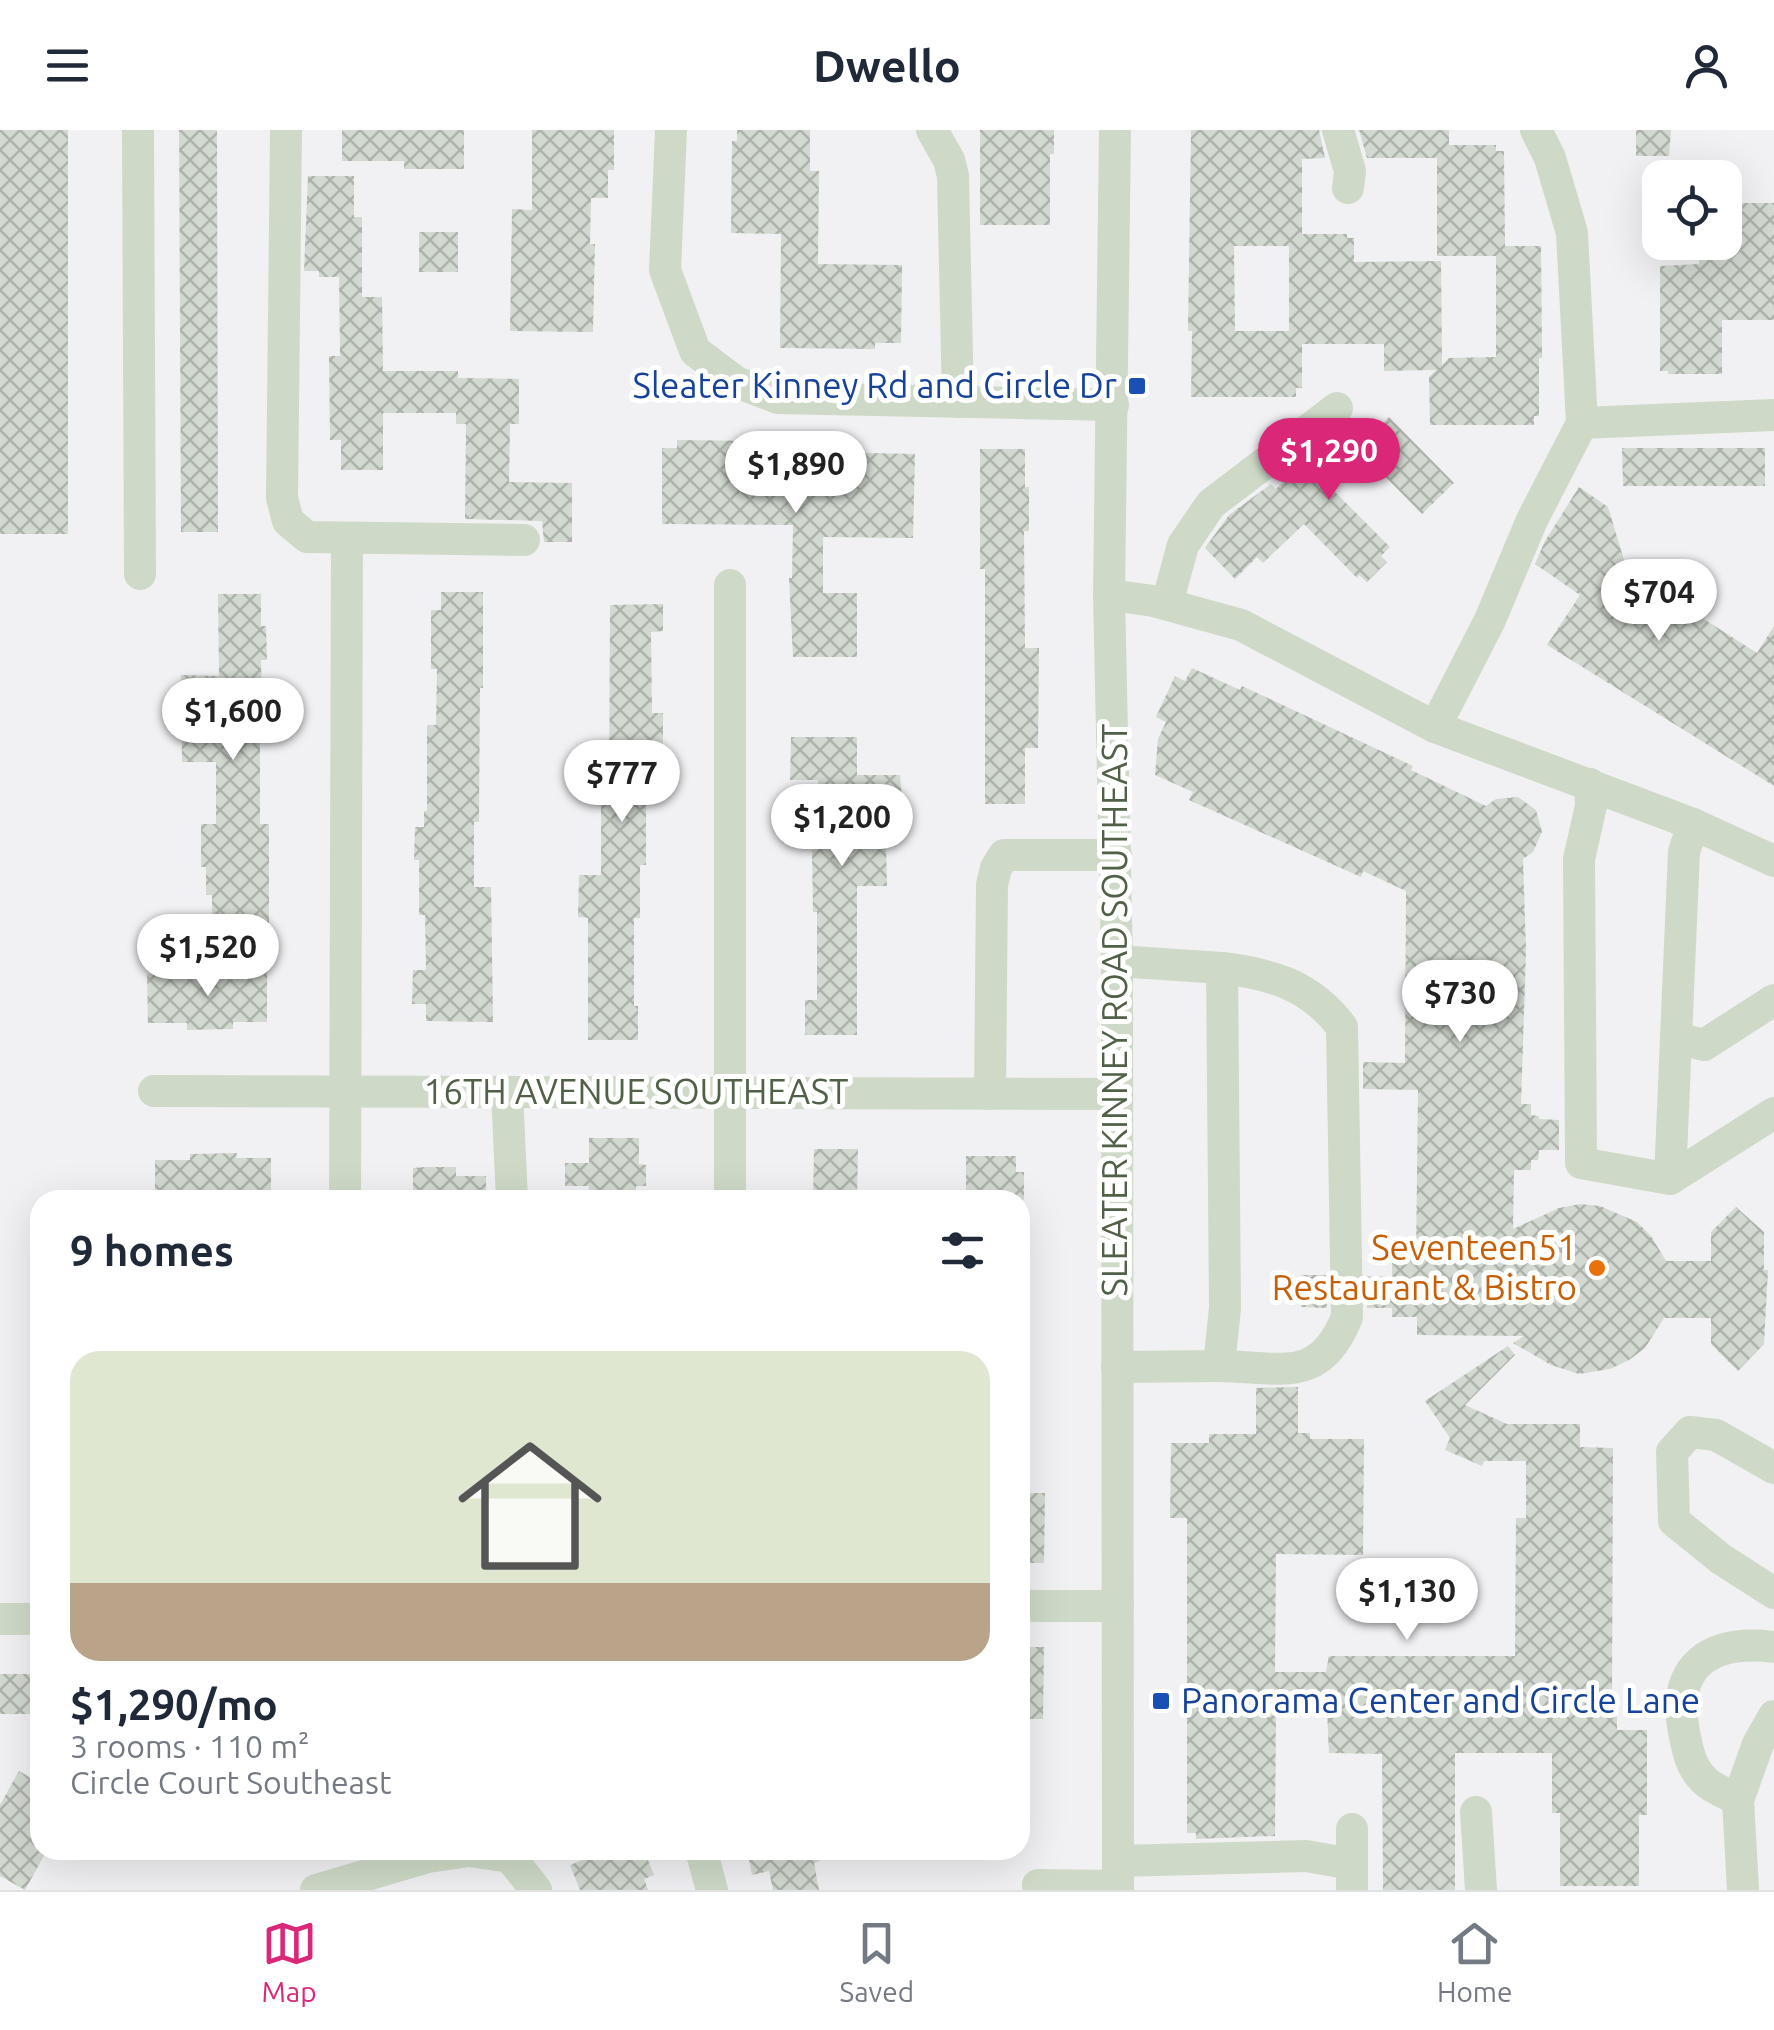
<!DOCTYPE html>
<meta charset="utf-8">
<style>
:root{--surface:#fff;--page:#f6f6f7;--text:#1f2937;--muted:#747a83;--line:#e0e1e3;--accent:#db2777}
body{margin:0;font-family:Ubuntu,sans-serif;background:var(--page);color:var(--text);height:100vh;display:flex;flex-direction:column;font-size:38px;white-space:nowrap}
*{box-sizing:border-box;margin:0}
p{font-size:32px;color:var(--muted)}
.icon{flex:none;width:55px;height:55px;fill:none;stroke:currentColor;stroke-width:2;stroke-linecap:round;stroke-linejoin:round}
.map{position:relative;flex:1;overflow:hidden}
.sheet{position:absolute;left:30px;top:1060px;width:1000px;height:670px;display:flex;flex-direction:column;background:var(--surface);border-radius:30px;box-shadow:0 10px 40px #0002}
.sheet>*{flex:none}
.tools{position:absolute;left:1642px;top:30px;display:grid;gap:20px}
.tools a{display:grid;place-items:center;width:100px;height:100px;border-radius:20px;background:var(--surface);box-shadow:0 10px 40px #0002;font-size:50px}
.price{position:absolute;translate:-50% -85px;padding:0 22px;border-radius:35px;background:#fff;color:#222;font-size:32px;line-height:65px;filter:drop-shadow(0 2px 5px #0008)}
.price::after{content:'';position:absolute;left:50%;top:60px;width:30px;height:22px;margin-left:-15px;background:inherit;clip-path:polygon(0 0,100% 0,50% 100%)}
.price.current{background:var(--accent);color:#fff}
ul{padding:0;list-style:none}
li{display:grid;align-content:center;gap:20px;height:530px;padding:0 40px}
li span{display:grid;place-items:center;height:310px;border-radius:30px;color:#555}
li>.icon{margin-inline-start:auto}
span .icon{width:180px;height:180px;fill:#fffc;stroke-width:1}
li b{font-size:42px}
h2{display:flex;justify-content:space-between;align-items:center;height:120px;padding:0 40px;font-size:42px}
header{display:flex;justify-content:space-between;align-items:center;height:130px;padding:0 40px;background:var(--surface);font-size:45px;font-weight:600}
.tabs{display:flex;justify-content:space-around;align-items:center;height:140px;border-top:2px solid var(--line);background:var(--surface);font-size:28px;color:var(--muted)}
.tabs a{display:grid;justify-items:center;gap:5px}
.tabs .current{color:var(--accent)}
.map>svg:first-child{display:block}
.building{fill:url(#building-cross-hatch);fill-rule:evenodd}
.lines{fill:none;stroke-linecap:round;stroke-linejoin:round}
.minor{stroke:#cedac7;stroke-width:32}
.transit-dot{fill:#1a4fb4;stroke:#fff;stroke-width:4}
.food-dot{fill:#e8710a;stroke:#fff;stroke-width:4}
.labels{text-anchor:middle;stroke-width:10;stroke-linejoin:round;paint-order:stroke}
.transit-label{font-size:35px;fill:#164399;stroke:#fff;text-anchor:end}
.street-label{font-size:35px;fill:#516147;stroke:#fff}
.food-label{font-size:35px;fill:#c56008;stroke:#fff;text-anchor:end}
</style>
<header><svg class="icon" aria-label="menu" viewBox="0 0 24 24"><path d="M4 6h16M4 12h16M4 18h16"/></svg>Dwello<svg class="icon" aria-label="person" viewBox="0 0 24 24"><circle cx="12" cy="8" r="4"/><path d="M4 21q1-7 8-7t8 7"/></svg></header>
<div class="map">
<svg width="1774" height="1760" viewBox="0 0 1774 1760">
<defs>
<pattern id="building-cross-hatch" width="8" height="8" patternUnits="userSpaceOnUse" patternTransform="scale(2.5)"><rect width="8" height="8" fill="#d2d9d0"/><path d="M0 0l8 8M0 8l8-8" fill="none" stroke="#adb3ab"/></pattern>
</defs>
<rect width="100%" height="100%" fill="#f1f1f4"/>
<!-- building -->
<g class="building">
<rect x="0" y="0" width="68" height="404"/>
<polygon points="179,0 217,0 218,402 181,402"/>
<polygon points="342,0 464,0 464,39 404,39 404,31 342,31"/>
<polygon points="532,0 614,0 614,40 608,40 608,68 591,68 590,114 595,114 593,202 510,201 512,79 532,80"/>
<polygon points="737,0 810,0 810,41 819,41 818,134 902,135 901,213 875,213 875,219 780,218 781,104 731,103 732,11 737,11"/>
<polygon points="980,0 1054,0 1054,24 1050,24 1050,95 980,95"/>
<path d="M1191,0H1319L1325,28L1302,29V104H1347V108H1354V132L1441,131L1442,235L1449,228L1496,227V126H1437V28H1367L1359,0H1449V15H1496V21H1504L1505,116H1541L1542,228H1539V286H1534V295H1430L1429,247L1436,240L1384,241V214H1302V258H1296V267H1191L1192,201H1188ZM1234,116H1289V201H1235Z"/>
<polygon points="1636,0 1671,0 1669,26 1636,26"/>
<polygon points="308,46 354,46 354,87 362,87 362,167 382,167 383,241 458,241 458,248 519,249 519,294 510,294 509,352 572,353 572,412 544,412 542,391 465,389 466,294 456,294 456,283 383,283 383,340 341,340 341,310 330,310 329,226 340,226 339,147 319,147 319,141 304,141"/>
<polygon points="1725,73 1774,73 1774,190 1722,190 1722,244 1668,244 1668,241 1660,241 1660,136 1699,134 1699,112 1725,112"/>
<rect x="419" y="102" width="39" height="40"/>
<polygon points="1389,287 1454,353 1422,384 1363,324 1330,357 1390,417 1381,426 1387,432 1367,452 1359,445 1357,448 1304,394 1263,433 1257,427 1235,449 1205,418 1229,385 1271,354 1276,359 1314,321 1346,297 1362,313"/>
<polygon points="677,310 773,311 773,326 822,327 822,322 915,324 913,408 823,407 823,463 857,463 857,527 793,527 789,448 792,448 793,395 662,394 662,318 677,318"/>
<polygon points="1622,318 1765,318 1765,356 1623,356"/>
<polygon points="980,319 1025,319 1025,357 1029,357 1029,401 1024,401 1025,518 1039,518 1038,618 1025,618 1025,674 985,674 985,439 980,439"/>
<polygon points="1579,357 1608,377 1627,440 1757,523 1774,496 1774,656 1547,515 1580,465 1535,434 1545,411"/>
<polygon points="441,462 483,462 483,558 480,558 479,692 474,692 474,757 491,757 493,892 426,891 426,874 412,874 413,840 426,840 425,785 419,785 419,730 414,730 415,697 424,697 424,681 427,681 427,595 436,595 437,539 431,539 431,480 441,480"/>
<polygon points="218,464 261,464 261,496 266,496 267,530 261,530 262,579 275,579 275,613 260,613 260,694 269,694 269,797 212,797 212,765 206,765 206,737 201,737 201,694 216,694 216,632 182,632 181,545 219,546"/>
<polygon points="663,474 663,501 651,502 652,583 663,583 663,620 652,620 652,674 646,674 646,735 640,735 640,788 634,788 634,876 638,876 638,910 588,910 588,788 578,787 579,745 601,745 601,670 609,671 610,475"/>
<polygon points="1192,538 1240,560 1242,556 1413,636 1411,640 1486,676 1496,669 1518,667 1536,680 1542,702 1533,722 1523,729 1526,821 1521,974 1531,974 1531,985 1539,986 1539,989 1559,990 1559,1020 1539,1020 1538,1030 1531,1030 1531,1040 1514,1040 1513,1099 1559,1078 1580,1074 1600,1076 1637,1092 1651,1106 1666,1131 1711,1131 1711,1102 1736,1077 1764,1102 1764,1140 1768,1140 1764,1214 1738,1241 1711,1214 1711,1188 1664,1188 1645,1218 1629,1230 1610,1239 1579,1244 1551,1235 1513,1213 1524,1206 1417,1205 1417,1187 1392,1187 1392,1178 1367,1178 1366,1146 1392,1146 1392,1128 1416,1128 1418,960 1363,959 1363,932 1405,933 1406,761 1363,741 1361,747 1189,670 1193,662 1155,645 1158,609 1166,592 1156,587 1175,546 1185,551"/>
<polygon points="791,607 857,607 857,645 900,645 902,670 885,672 887,756 857,756 857,905 805,905 805,870 817,870 817,782 813,782 812,720 818,720 818,650 790,650"/>
<polygon points="267,842 267,892 233,892 233,899 187,900 187,893 148,893 147,844"/>
<polygon points="589,1008 639,1008 639,1034 646,1035 646,1056 636,1056 636,1070 588,1070 589,1056 565,1056 565,1033 589,1033"/>
<polygon points="814,1019 858,1019 857,1070 813,1070"/>
<polygon points="237,1023 236,1028 271,1028 271,1070 155,1070 155,1030 190,1030 190,1024"/>
<polygon points="966,1026 1016,1026 1016,1042 1024,1042 1024,1070 966,1070"/>
<polygon points="424,1037 456,1037 456,1046 486,1046 486,1070 413,1070 413,1038"/>
<polygon points="1301,1145 1326,1145 1327,1178 1301,1177"/>
<polygon points="1508,1216 1515,1225 1465,1275 1507,1294 1580,1294 1580,1317 1613,1318 1612,1567 1617,1567 1617,1600 1647,1600 1647,1685 1639,1685 1639,1756 1560,1756 1560,1683 1552,1683 1552,1623 1455,1623 1455,1760 1383,1760 1382,1624 1329,1623 1327,1581 1276,1581 1275,1706 1196,1709 1196,1703 1187,1703 1187,1388 1170,1388 1171,1313 1209,1313 1209,1304 1256,1304 1256,1258 1298,1257 1298,1303 1310,1303 1310,1309 1364,1309 1363,1425 1276,1424 1275,1542 1326,1542 1329,1526 1515,1526 1516,1388 1526,1388 1526,1331 1484,1331 1482,1336 1445,1320 1450,1308 1425,1271"/>
<polygon points="1020,1363 1045,1363 1044,1433 1020,1433"/>
<polygon points="1020,1517 1044,1517 1043,1589 1020,1589"/>
<rect x="0" y="1544" width="40" height="40"/>
<polygon points="19,1641 40,1653 40,1720 46,1722 25,1760 0,1746 0,1675"/>
<polygon points="584,1720 644,1720 654,1745 644,1749 648,1760 580,1760 570,1735 587,1728"/>
<polygon points="747,1720 818,1720 820,1731 814,1733 819,1760 773,1760 769,1741 752,1745"/>
</g>
<g class="lines">
<!-- minor -->
<g class="minor">
<polyline points="138,0 140,444"/>
<polyline points="286,0 282,368 288,391 307,407 524,410"/>
<polyline points="671,0 665,140 695,221 736,252 778,268 1113,275"/>
<polyline points="932,0 949,30 953,46 958,272"/>
<polyline points="1115,0 1109,465 1117,831 1118,1760"/>
<polyline points="1338,0 1350,41 1348,58"/>
<polyline points="1582,293 1774,285"/>
<polyline points="730,455 730,1070"/>
<polyline points="1109,465 1154,471 1241,495 1435,597 1693,694 1774,731"/>
<polyline points="1167,474 1183,415 1211,374 1337,278"/>
<polyline points="1435,597 1490,490 1532,390 1582,293 1572,103 1550,28 1536,0"/>
<polyline points="1590,654 1591,676 1579,729 1581,1033 1670,1049 1774,983"/>
<polyline points="1693,694 1684,722 1676,908 1704,915 1774,870"/>
<polyline points="1117,831 1222,838 1225,1178 1219,1236 1117,1237"/>
<polyline points="154,961 1117,964"/>
<polyline points="507,962 512,1070"/>
<polyline points="990,964 992,755 996,738 1004,725 1116,725"/>
<polyline points="1670,1049 1676,908"/>
<polyline points="345,1070 347,409"/>
<path d="M1219,1236C1281,1237 1320,1255 1347,1187L1342,897C1310,855 1272,844 1222,838"/>
<polyline points="1774,1338 1716,1305 1690,1302 1672,1322 1674,1391 1721,1429 1774,1463"/>
<polyline points="1020,1476 1118,1476"/>
<polyline points="0,1489 40,1489"/>
<path d="M1738,1670C1728,1664 1713,1659 1705,1651C1690,1637 1688,1621 1684,1602C1671,1535 1711,1509 1774,1517"/>
<polyline points="1476,1682 1481,1760"/>
<polyline points="1352,1699 1352,1760"/>
<polyline points="701,1720 712,1760"/>
<polyline points="1118,1731 1306,1726 1352,1734"/>
<polyline points="1038,1755 1118,1756"/>
<polyline points="316,1760 428,1727 469,1721 510,1727 536,1760"/>
<polyline points="1743,1760 1738,1670 1758,1614 1774,1586"/>
</g>
</g>
<!-- markers -->
<g class="transit-dot">
<rect x="1127" y="246" width="20" height="20" rx="5"/>
<rect x="1151" y="1561" width="20" height="20" rx="5"/>
</g>
<circle class="food-dot" cx="1597" cy="1138" r="10"/>
<g class="labels">
<!-- transit labels -->
<g class="transit-label">
<text x="1117" y="268">Sleater Kinney Rd and Circle Dr</text>
<text x="1181" y="1583" text-anchor="start">Panorama Center and Circle Lane</text>
</g>
<!-- street labels -->
<g class="street-label">
<text transform="translate(1115 880) rotate(-90)" y="12">SLEATER KINNEY ROAD SOUTHEAST</text>
<text x="636" y="974">16TH AVENUE SOUTHEAST</text>
</g>
<!-- food labels -->
<g class="food-label">
<text x="1577" y="1130">Seventeen51<tspan x="1577" dy="40">Restaurant &amp; Bistro</tspan></text>
</g>
</g>
</svg>
<div class="tools">
<a><svg class="icon" aria-label="locate" viewBox="0 0 24 24"><circle cx="12" cy="12" r="6"/><path d="M12 2v4M12 18v4M2 12h4M18 12h4"/></svg></a>
</div>
<b class="price current" style="left:1329px;top:373px">$1,290</b>
<b class="price" style="left:796px;top:386px">$1,890</b>
<b class="price" style="left:1659px;top:514px">$704</b>
<b class="price" style="left:233px;top:633px">$1,600</b>
<b class="price" style="left:622px;top:695px">$777</b>
<b class="price" style="left:842px;top:739px">$1,200</b>
<b class="price" style="left:208px;top:869px">$1,520</b>
<b class="price" style="left:1460px;top:915px">$730</b>
<b class="price" style="left:1407px;top:1513px">$1,130</b>
<section class="sheet">
<h2>9 homes<svg class="icon" aria-label="filters" viewBox="0 0 24 24"><path d="M4 7h16M4 17h16"/><circle cx="9" cy="7" r="2"/><circle cx="15" cy="17" r="2"/></svg></h2>
<ul>
<li><span style="background:linear-gradient(#dfe7d0 75%,#b9a48a 0)"><svg class="icon" aria-label="home" viewBox="0 0 24 24"><path d="M3 11l9-7 9 7M6 9v11h12V9"/></svg></span><div><b>$1,290/mo</b><p>3 rooms · 110 m²</p><p>Circle Court Southeast</p></div></li>
</ul>
</section>
</div>
<nav class="tabs">
<a class="current"><svg class="icon" aria-label="map" viewBox="0 0 24 24"><path d="M3 6l6-2 6 2 6-2v14l-6 2-6-2-6 2zM9 4v14M15 6v14"/></svg>Map</a>
<a><svg class="icon" aria-label="saved" viewBox="0 0 24 24"><path d="M7 4h10v16l-5-4-5 4z"/></svg>Saved</a>
<a><svg class="icon" aria-label="home" viewBox="0 0 24 24"><path d="M3 11l9-7 9 7M6 9v11h12V9"/></svg>Home</a>
</nav>
